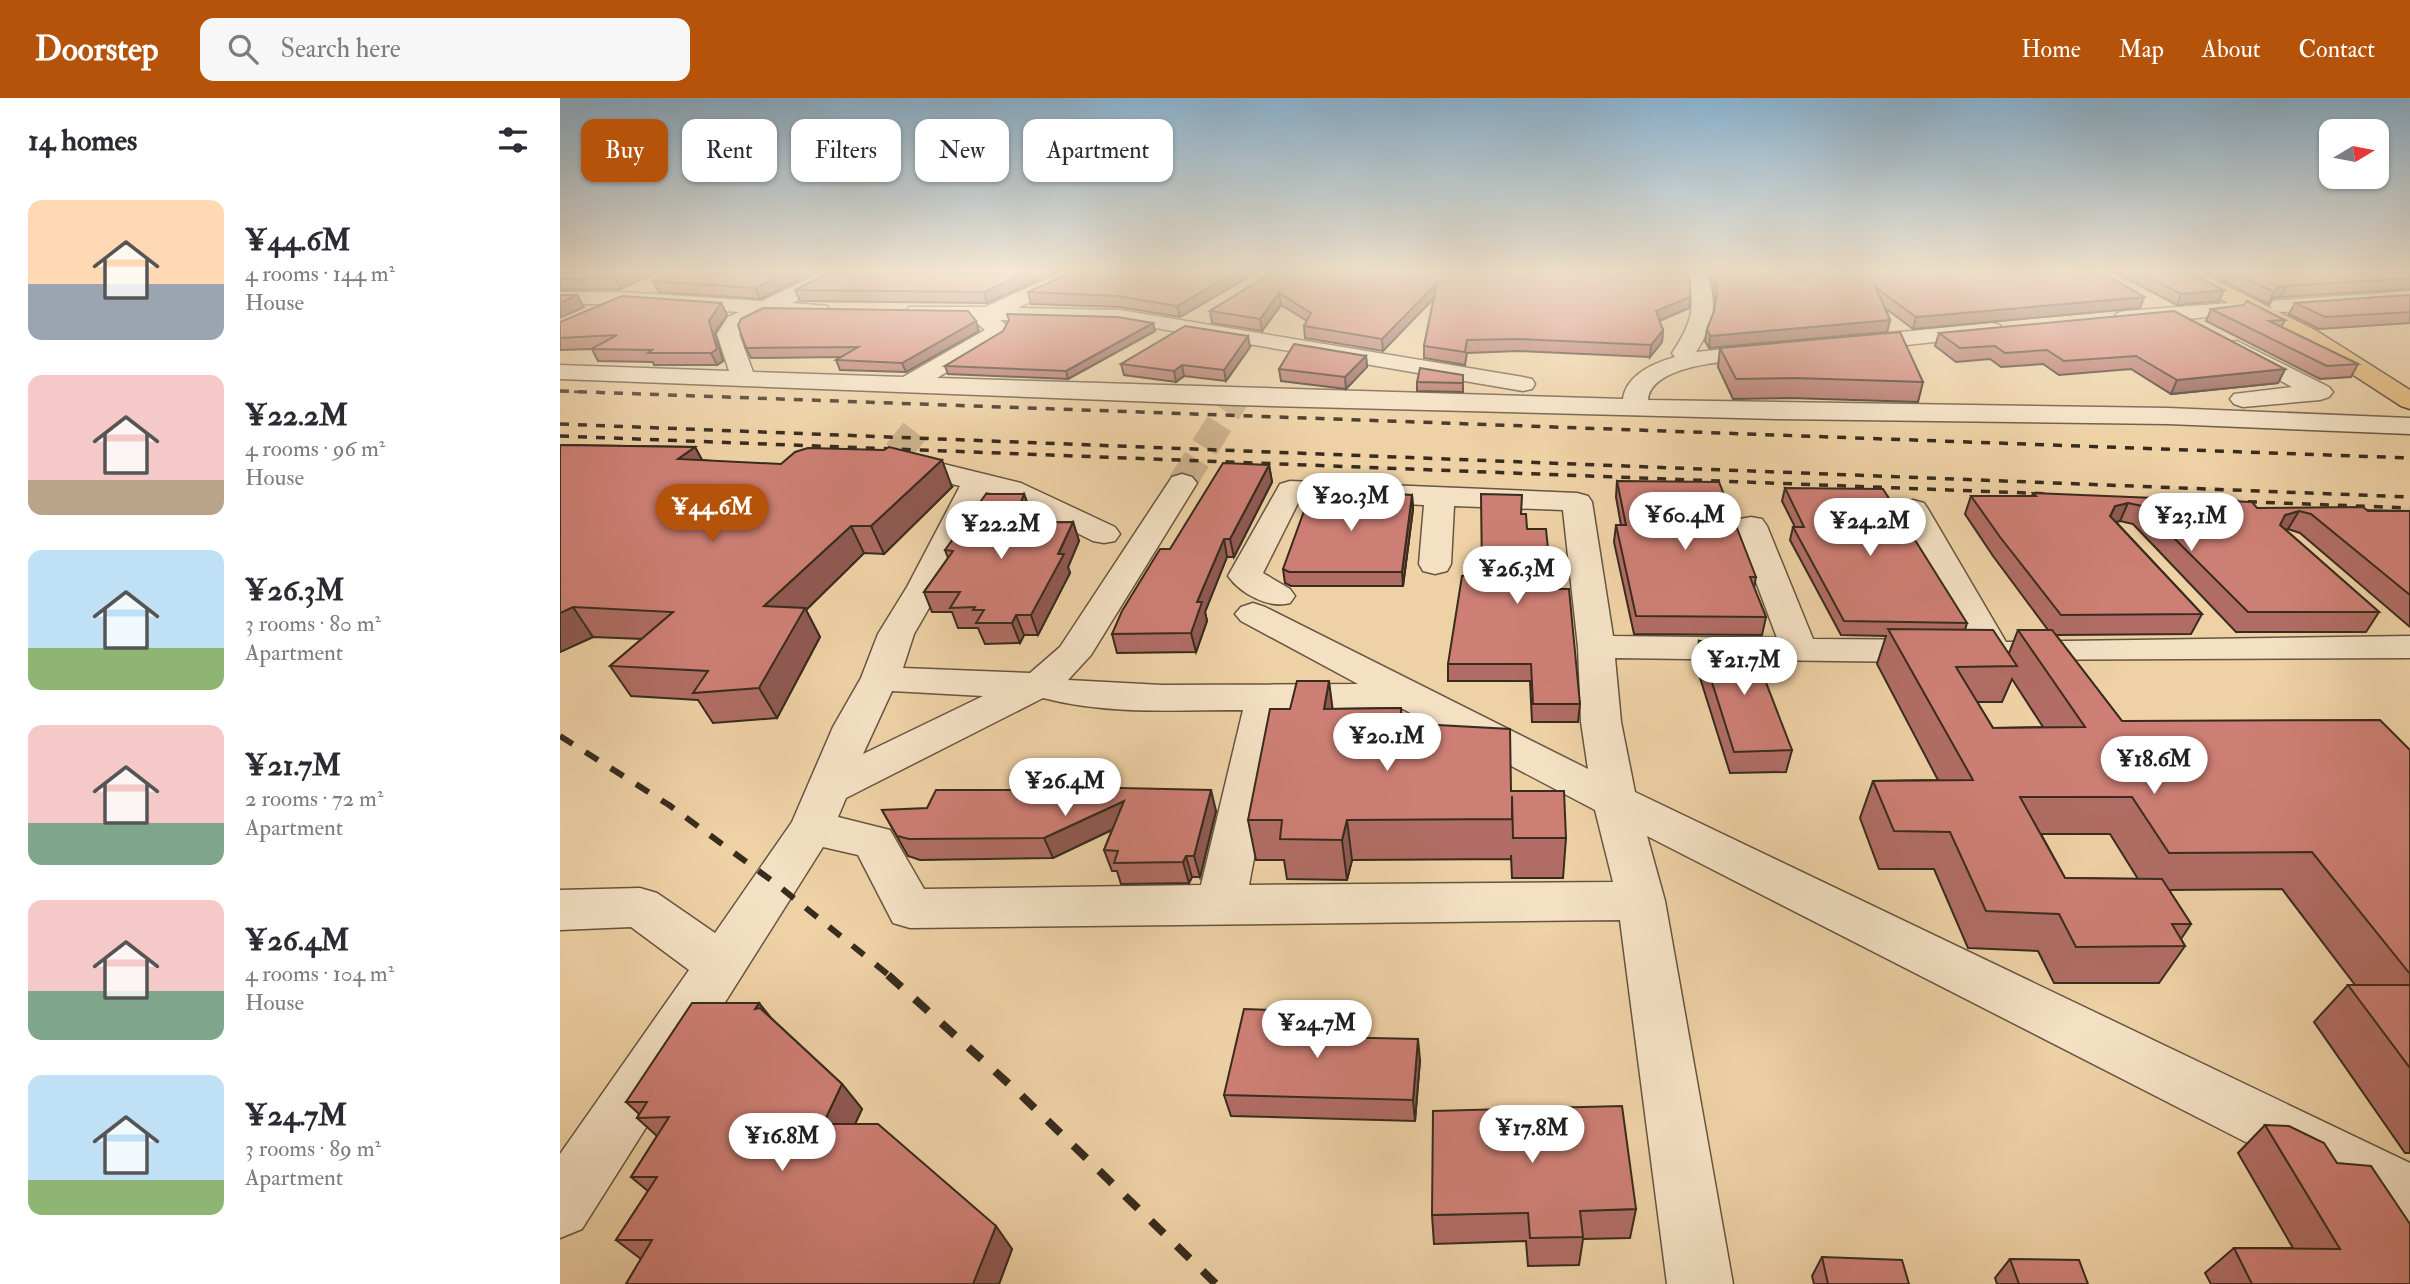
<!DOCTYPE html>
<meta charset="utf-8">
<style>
:root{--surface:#fff;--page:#f7f7f7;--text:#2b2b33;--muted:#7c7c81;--accent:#b45309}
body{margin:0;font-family:"IM FELL Double Pica",serif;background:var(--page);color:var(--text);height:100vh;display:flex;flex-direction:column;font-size:26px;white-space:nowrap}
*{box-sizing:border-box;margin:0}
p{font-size:23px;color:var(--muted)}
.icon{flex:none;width:38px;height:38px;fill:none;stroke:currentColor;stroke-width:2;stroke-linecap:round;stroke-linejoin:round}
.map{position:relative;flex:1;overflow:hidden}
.panel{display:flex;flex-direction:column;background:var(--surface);width:560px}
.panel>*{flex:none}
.hud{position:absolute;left:21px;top:21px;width:665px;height:63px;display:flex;gap:14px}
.needle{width:46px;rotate:80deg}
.tools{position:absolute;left:1759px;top:21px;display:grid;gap:14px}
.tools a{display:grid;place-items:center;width:70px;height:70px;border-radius:14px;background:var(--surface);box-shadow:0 2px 5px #0004;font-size:35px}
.price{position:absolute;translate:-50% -60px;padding:0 16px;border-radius:24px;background:#fff;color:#222;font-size:23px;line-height:46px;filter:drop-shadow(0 2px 4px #0008)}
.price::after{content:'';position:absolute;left:50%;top:42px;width:21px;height:16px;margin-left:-10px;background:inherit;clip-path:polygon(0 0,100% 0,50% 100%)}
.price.on{background:var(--accent);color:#fff}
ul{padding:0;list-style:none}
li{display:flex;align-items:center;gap:21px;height:175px;padding:0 28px}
li span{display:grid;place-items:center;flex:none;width:196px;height:140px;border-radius:14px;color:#555}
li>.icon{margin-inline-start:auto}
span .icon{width:84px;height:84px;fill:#fffc;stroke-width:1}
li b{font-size:30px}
h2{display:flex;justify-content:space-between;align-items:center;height:84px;padding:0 28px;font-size:30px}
.tag{padding:0 24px;border-radius:14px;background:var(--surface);box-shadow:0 2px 5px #0004;font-size:24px;line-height:63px}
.tag.on{background:var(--accent);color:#fff}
header{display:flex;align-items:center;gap:42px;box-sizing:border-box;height:98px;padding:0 35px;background:var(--accent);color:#fff}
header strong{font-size:33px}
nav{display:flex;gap:38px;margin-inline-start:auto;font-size:24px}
.search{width:490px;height:63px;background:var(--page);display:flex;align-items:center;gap:18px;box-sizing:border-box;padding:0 24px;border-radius:14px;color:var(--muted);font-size:26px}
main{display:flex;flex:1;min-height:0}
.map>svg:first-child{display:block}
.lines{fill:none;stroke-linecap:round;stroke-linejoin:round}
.minor-tunnel{stroke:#cab08a;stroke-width:28;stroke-dasharray:28 14;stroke-linecap:butt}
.minor-casing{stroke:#665540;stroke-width:3}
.highway-casing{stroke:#382c1e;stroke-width:3}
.minor{fill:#f4e1c4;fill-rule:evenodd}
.highway{fill:#e7b872;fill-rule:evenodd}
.rail-far3{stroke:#382c1e;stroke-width:2.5;stroke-dasharray:7 7;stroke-linecap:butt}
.rail-far2{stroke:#382c1e;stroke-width:3.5;stroke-dasharray:9 9;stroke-linecap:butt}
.rail-far1{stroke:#382c1e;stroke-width:6;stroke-dasharray:15 15;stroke-linecap:butt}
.rail{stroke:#382c1e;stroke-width:8;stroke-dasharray:18 18;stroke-linecap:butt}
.wall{fill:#b16d65;stroke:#382c1e;stroke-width:2;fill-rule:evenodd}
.shaded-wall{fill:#905952;stroke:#382c1e;stroke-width:2}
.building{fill:#ce7f75;stroke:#382c1e;stroke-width:2}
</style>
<header>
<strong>Doorstep</strong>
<div class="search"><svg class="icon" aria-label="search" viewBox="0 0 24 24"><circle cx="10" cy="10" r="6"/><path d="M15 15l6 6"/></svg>Search here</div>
<nav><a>Home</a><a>Map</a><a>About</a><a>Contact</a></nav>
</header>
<main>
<section class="panel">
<h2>14 homes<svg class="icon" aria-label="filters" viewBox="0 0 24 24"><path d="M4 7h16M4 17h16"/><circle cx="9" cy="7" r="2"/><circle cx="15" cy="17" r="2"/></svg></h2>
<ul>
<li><span style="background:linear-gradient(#ffd9b3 60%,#9aa5b1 0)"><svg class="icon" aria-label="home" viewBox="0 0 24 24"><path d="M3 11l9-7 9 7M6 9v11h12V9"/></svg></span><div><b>¥44.6M</b><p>4 rooms · 144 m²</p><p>House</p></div></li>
<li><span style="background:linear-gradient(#f6c9c9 75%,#b9a48a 0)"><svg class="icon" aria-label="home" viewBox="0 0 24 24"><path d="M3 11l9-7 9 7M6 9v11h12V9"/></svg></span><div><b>¥22.2M</b><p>4 rooms · 96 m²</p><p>House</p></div></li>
<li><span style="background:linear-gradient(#bfe0f5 70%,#8fb573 0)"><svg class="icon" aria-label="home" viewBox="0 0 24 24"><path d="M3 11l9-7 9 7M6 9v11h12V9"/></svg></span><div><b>¥26.3M</b><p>3 rooms · 80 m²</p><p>Apartment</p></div></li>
<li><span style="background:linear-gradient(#f6c9c9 70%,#7fa58c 0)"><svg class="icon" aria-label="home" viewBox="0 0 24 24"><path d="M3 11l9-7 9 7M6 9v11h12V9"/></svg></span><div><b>¥21.7M</b><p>2 rooms · 72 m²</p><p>Apartment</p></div></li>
<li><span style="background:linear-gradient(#f6c9c9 65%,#7fa58c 0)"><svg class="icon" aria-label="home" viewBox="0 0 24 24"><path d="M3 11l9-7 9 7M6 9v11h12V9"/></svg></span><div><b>¥26.4M</b><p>4 rooms · 104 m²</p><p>House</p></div></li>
<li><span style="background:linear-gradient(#bfe0f5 75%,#8fb573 0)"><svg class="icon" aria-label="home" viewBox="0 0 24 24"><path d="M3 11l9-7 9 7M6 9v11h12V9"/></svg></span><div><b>¥24.7M</b><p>3 rooms · 89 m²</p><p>Apartment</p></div></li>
</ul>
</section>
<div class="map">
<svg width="1850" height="1186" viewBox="0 0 1850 1186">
<rect width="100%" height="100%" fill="#eed1a5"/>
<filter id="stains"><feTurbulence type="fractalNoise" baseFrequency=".00286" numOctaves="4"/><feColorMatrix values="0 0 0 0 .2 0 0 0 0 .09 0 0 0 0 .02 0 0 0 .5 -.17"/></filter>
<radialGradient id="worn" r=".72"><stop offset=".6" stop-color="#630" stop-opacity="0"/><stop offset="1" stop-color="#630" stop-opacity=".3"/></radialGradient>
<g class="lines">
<!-- minor-tunnel -->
<g class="minor-tunnel">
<polyline points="337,355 357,330"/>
<polyline points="622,385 675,301"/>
</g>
<!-- minor casing -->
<g class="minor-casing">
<g id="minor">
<path d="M262,174H288L285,178L232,205L267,208L270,213L267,218C237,225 200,204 179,236L193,274L343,279L425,232L413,222L349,219L346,214L349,209H425L502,174H529L526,178L458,210L560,212L963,279L972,281L975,286L972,291L963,293L560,224L440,222L449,229L444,239L377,280L1063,301C1066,277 1094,265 1115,259L1112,255C1131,227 1138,207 1126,174H1146C1158,206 1154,226 1136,254L1213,246L1221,248L1225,253L1221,258L1213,260C1185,262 1091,263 1088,302L1608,310L1850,320V336L1608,326L1217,321L676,307L0,281V267L169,273L157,236L168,219L179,214L61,206H0V194H61L202,203Z"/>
<polygon points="1850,193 1850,205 1721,214 1713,213 1710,208 1713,203 1721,202"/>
<polygon points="1670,205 1678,206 1681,211 1678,216 1565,227 1557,225 1554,220 1557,215 1565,213"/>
<polygon points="1432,225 1440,227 1443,232 1440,237 1290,253 1282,251 1279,246 1282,241 1290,239"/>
<polygon points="1677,243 1769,289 1773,294 1769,299 1760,302 1683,309 1674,306 1670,301 1674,296 1732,289 1669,255 1665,250 1669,245"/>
<path d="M339,353L351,358L461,385L555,429L560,436L555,443L544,445L533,443L441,397L426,394L381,489L354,536L343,570L470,575L500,549L612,379L622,376L632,379L637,385L531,557L508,582L602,587L798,586L681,523L675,516L681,509L693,505L705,509L1028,671L1021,624L1018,549L1003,412L894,408L891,466L887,473L875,476L863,473L859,466L864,407L740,401L703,475L730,491L735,498L730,505C709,511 681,496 668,478L720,386L730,383L1017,395L1028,398L1032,404L1053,538L1217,540L1175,428L1180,421L1191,419L1202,421L1207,428L1253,541L1409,542L1338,411L1342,405L1353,402L1364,405L1368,411L1446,544L1850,538V560L1446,562L1434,565L1055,560L1061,624L1075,694L1850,1065V1128L1087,738L1105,803L1173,1186H1107L1060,822L350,830L333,825L298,757L263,749L22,1131L0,1140V1056L129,872L71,829L0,832V792L80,790L97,795L155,835L232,724L273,629L301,580L318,536L347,489L400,388L330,370L325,361L329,355ZM332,593L423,598L303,656ZM483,600C548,617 617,612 683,612L641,787L364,791L330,732L278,719L286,700ZM843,611L1035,712L1053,784L689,787L722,612Z"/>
</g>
</g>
<!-- highway casing -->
<g class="highway-casing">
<polygon id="highway" points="1613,174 1639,174 1757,233 1850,292 1850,311 1841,308 1741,243 1616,178"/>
</g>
<!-- minor -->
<use href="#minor" class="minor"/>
<!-- highway -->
<use href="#highway" class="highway"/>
<!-- rail-far3 -->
<polyline class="rail-far3" points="0,293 21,294"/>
<!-- rail-far2 -->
<g class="rail-far2">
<polyline points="0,293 1850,360"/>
<polyline points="0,326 1850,399"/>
<polyline points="0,338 1493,396"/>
<polyline points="1616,401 1850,410"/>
</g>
<!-- rail-far1 -->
<polyline class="rail-far1" points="0,638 109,707 215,785 330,878"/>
<!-- rail -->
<polyline class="rail" points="328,877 459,995 656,1186"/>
</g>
<!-- wall -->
<g class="wall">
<polygon points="0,174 97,174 61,191 0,192"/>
<polygon points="255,174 200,201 99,194 93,183"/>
<polygon points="495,174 427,205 240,203 235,192"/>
<polygon points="697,174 620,219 560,209 471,206 468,194"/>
<polygon points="713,174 1130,199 1129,210 1099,223 1103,232 1102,244 1090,259 958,253 907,255 905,267 864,260 864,248 874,200 823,253 745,240 744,228 747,223 721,207 702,233 652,225 650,213"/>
<polygon points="1148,174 1541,174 1584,199 1580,210 1353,231 1325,210 1330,222 1327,234 1149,250 1145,243 1147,231 1154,214 1155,206 1152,185"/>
<polygon points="1554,174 1629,174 1659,203 1617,207"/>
<polygon points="1646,174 1850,174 1850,191 1721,199 1713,200 1708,206"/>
<polygon points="1850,197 1850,225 1759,231 1729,216 1735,205"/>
<polygon points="161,205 167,217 155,235 163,263 157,267 94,267 93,264 38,263 32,251 0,252 0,224"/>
<polygon points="1651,211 1725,222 1721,229 1798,266 1791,279 1760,281 1646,223"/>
<polygon points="419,233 346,274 280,272 276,262 281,259 191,260 186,250"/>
<polygon points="595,233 508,281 388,276 385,268"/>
<polygon points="1379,235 1725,271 1718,285 1611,296 1571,271 1499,277 1483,266 1441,269 1430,261 1396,264 1375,248"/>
<polygon points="690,249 666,283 624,278 616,284 564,277 561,266"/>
<polygon points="1160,250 1363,284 1358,304 1230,300 1173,301 1158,269"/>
<polygon points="806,258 807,269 786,291 721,283 719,271"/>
<polygon points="903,277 903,294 857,293 857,284"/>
<polygon points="0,347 135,349 142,362 392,389 324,456 304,455 246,512 260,539 217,620 153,625 138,602 71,598 50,568 82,541 33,539 0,554"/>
<polygon points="709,367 712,384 674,459 667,459 645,514 647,523 636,554 557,555 552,536 610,451"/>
<polygon points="1057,383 1196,479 1194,490 1206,519 1202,537 1074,536 1054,444 1056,427 1061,427 1056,399"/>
<path d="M1225,390L1407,525L1405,532L1449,555L1458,532H1488L1433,458L1405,416L1411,398H1472L1473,395L1697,410L1850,413V529L1740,435L1728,431L1726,432L1819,514L1806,534H1676L1573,426L1560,423L1556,424L1642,516L1631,536L1496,537L1562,623L1850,652V1055H1845L1754,924L1788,887H1795L1722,791L1609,792L1631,826L1621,841L1625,848L1599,885H1494L1478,853L1408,850L1374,771H1319L1300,720L1313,683L1378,682L1317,566L1326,538L1281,537L1230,442L1233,429H1235L1222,403ZM1452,581L1483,629L1433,630L1417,604H1442ZM1481,736H1550L1578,781L1505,780Z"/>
<polygon points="464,396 471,415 467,425 513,424 519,443 508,469 510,475 478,537 464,537 460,545 425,546 418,530 398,530 392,514 372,514 364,494 388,460 385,452"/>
<polygon points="852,397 853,411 843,488 731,488 725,485 723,471"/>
<polygon points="961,416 992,491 1020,606 1018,624 972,624 970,583 888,583 888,566"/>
<polygon points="1139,543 1232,652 1226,674 1170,675 1135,564"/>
<polygon points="841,610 842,625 951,693 1006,740 1003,780 952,780 951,757 951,761 792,762 787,782 727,781 724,762 696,762 688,722 773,611"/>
<polygon points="322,712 656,713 640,779 632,779 629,785 561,786 557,773 552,773 544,752 552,732 493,760 360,762 348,758"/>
<polygon points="211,920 282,986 302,1011 295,1026 452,1151 439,1186 66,1186 81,1161 56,1142 88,1093 71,1079 97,1038 77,1020 79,1016 66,1004"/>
<polygon points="774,935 774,939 860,962 855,1023 671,1018 664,997"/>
<polygon points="1705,1027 1777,1065 1850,1186 1651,1186 1645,1175 1674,1150 1733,1150 1678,1055"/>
<polygon points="1076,1111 1070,1140 1023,1141 1019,1167 968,1168 966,1143 874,1146 872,1117"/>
<polygon points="1262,1159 1349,1186 1254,1186 1252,1178"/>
<polygon points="1450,1161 1528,1186 1437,1186 1435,1180"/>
</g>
<!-- shaded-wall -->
<g class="shaded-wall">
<polygon points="68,174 97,174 61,191 55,180"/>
<polygon points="228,174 255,174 200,201 195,190"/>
<polygon points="468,174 495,174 427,205 424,194"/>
<polygon points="676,174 697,174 620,219 617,208"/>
<polygon points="877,185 878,196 823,253 822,241"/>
<polygon points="1726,188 1721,199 1713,200 1708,206 1714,194 1718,189"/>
<polygon points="1664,192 1659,203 1617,207 1621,196"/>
<polygon points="719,195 721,207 702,233 700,221"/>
<polygon points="17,197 24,209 0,220 0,205"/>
<polygon points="1130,199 1129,210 1094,225 1096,213"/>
<polygon points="1584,199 1580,210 1353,231 1356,219"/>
<polygon points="161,205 167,217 155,235 163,263 157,267 151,255 149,223"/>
<polygon points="1330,222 1327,234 1149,250 1150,238"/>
<polygon points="416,223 419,233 346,274 342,265"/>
<polygon points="593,225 595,233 508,281 506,273"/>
<polygon points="1103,232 1102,244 1090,259 1091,247"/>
<polygon points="688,238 690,249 666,283 664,272"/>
<polygon points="806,258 807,269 786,291 785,279"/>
<polygon points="622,267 624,278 616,284 614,273"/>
<polygon points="1725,271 1718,285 1611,296 1617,282"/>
<polygon points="135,349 149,375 118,361"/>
<polygon points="382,362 392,389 324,456 311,428"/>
<polygon points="709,367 712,384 674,459 670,441"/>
<polygon points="464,396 471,415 459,444 453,425"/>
<polygon points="852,397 853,411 843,488 842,474"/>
<polygon points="1568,405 1560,423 1547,426 1555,408"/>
<polygon points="1739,413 1728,431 1714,435 1725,417"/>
<polygon points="513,424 519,443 508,469 510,475 478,537 471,517"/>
<polygon points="291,428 304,455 246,512 260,539 217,620 199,590 204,508"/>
<polygon points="664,441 667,459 645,514 647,523 636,554 631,535 637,504"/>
<polygon points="13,509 33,539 0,554 0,515"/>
<polygon points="456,517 464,537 460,545 452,525"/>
<polygon points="769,583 774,622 764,611"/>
<polygon points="651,692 656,713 640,779 634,758"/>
<polygon points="564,703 570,723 493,760 484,740"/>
<polygon points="787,722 792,762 787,782 782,742"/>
<polygon points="626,758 632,779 629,785 623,764"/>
<polygon points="199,905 220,931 195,911"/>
<polygon points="770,914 774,935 770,960 766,939"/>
<polygon points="858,941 860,962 855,1023 853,1002"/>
<polygon points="282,986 302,1011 284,1050 263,1026"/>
<polygon points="436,1128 452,1151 439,1186 413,1186"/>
</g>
<!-- building -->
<g class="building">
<polygon points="0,174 68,174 55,180 0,181"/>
<polygon points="108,174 228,174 195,190 93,183"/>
<polygon points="272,174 468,174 424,194 235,192"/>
<polygon points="513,174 676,174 617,208 557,198 468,194"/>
<polygon points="713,174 1127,174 1130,186 1130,199 1096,213 1103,232 1091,247 958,241 907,242 905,254 864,248 877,185 822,241 744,228 751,215 719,195 700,221 650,213"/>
<polygon points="1154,174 1541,174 1584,199 1356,219 1316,190 1330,222 1150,238 1147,231 1154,214 1157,195"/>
<polygon points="1579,174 1629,174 1664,192 1621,196"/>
<polygon points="1673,174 1850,174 1850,180 1726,188 1718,189 1714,194"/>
<polygon points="0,197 17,197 0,205"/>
<polygon points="1850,197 1850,214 1765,219 1735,205"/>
<polygon points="62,198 161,205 149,223 157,251 151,255 88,255 92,252 31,251 57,237 0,240 0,224"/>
<polygon points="1687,203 1725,222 1709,223 1798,266 1767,268 1651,211 1684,207"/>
<polygon points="203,210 408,213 416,223 342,265 276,262 298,249 186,250 178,227 181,221"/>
<polygon points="1614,213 1725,271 1617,282 1576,258 1504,263 1487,252 1445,255 1435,248 1400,250 1379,235"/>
<polygon points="447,216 558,219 593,225 506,273 385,268 443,233 449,222"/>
<polygon points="625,228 688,238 664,272 622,267 614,273 561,266"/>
<polygon points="1340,234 1363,284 1234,280 1176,281 1160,250"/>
<polygon points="734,246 806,258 785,279 719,271"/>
<polygon points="860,270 903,277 903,285 857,284"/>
<polygon points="0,347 135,349 118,361 221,366 235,354 248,350 324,352 329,349 382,362 311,428 291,428 204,508 245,510 199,590 133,595 148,573 50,568 113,514 13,509 0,515"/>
<polygon points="663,365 709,367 670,441 664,441 637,504 642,504 631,535 552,536 562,513 600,451 610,451"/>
<polygon points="1057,383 1159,384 1196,479 1190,479 1206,519 1076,518 1056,427 1066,427"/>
<polygon points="1225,390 1323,391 1407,525 1284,523 1233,429 1244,429"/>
<polygon points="752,391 852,397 842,474 729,474 723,471"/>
<polygon points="1473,395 1692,404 1697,410 1803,409 1808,413 1850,413 1850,497 1751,416 1739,413 1725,417 1720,427 1819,514 1688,514 1582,408 1568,405 1555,408 1550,418 1642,516 1501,517 1440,439 1411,398 1476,398"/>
<polygon points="426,396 464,396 453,425 513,424 498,456 504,456 471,517 456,517 452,525 416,525 424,512 413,512 415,509 390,510 400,494 364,494 393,453 385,452"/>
<polygon points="921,396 962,397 961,416 966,416 967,431 986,431 992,491 1009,491 1020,606 973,606 971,566 888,566 902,478 922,477"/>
<polygon points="1328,531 1433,532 1457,568 1396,569 1433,630 1525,629 1458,532 1492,532 1562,623 1820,622 1850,652 1850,876 1752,754 1609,755 1572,699 1460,699 1505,780 1602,781 1631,826 1612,826 1625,848 1516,849 1499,816 1426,813 1390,734 1334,733 1313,683 1413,682"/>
<polygon points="1139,543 1190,543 1232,652 1174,654"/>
<polygon points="737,583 769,583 764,611 841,610 841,625 950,631 951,693 1004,693 1006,740 953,740 952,698 952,721 787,722 782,742 720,741 722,722 688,722 710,611 730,611"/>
<polygon points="514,689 651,692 634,758 626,758 623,764 554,765 558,753 544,752 564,703 484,740 349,741 337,738 322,712 367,710 376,692 513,692"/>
<polygon points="1788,887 1850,887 1850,970"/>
<polygon points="132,905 199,905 195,911 200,910 282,986 263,1026 318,1026 436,1128 413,1186 66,1186 92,1142 56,1142 97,1079 71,1079 109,1019 77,1020 87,1004 66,1004"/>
<polygon points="684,911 770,914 766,939 858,941 853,1002 664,997"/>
<polygon points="1062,1008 1076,1111 1020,1113 1023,1139 970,1140 968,1115 872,1117 873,1013"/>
<polygon points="1705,1027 1729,1028 1764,1045 1777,1065 1811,1068 1850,1126 1850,1186 1692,1186 1674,1150 1780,1151"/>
<polygon points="1262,1159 1342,1162 1349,1186 1268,1186"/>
<polygon points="1450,1161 1519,1162 1528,1186 1459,1186"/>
</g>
<!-- sky -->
<linearGradient id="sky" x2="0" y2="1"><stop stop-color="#8ab4d2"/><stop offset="0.51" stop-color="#f7ead6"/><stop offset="1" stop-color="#f7ead6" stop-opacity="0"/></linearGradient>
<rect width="1850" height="340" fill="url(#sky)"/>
<rect width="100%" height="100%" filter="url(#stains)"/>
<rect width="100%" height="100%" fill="url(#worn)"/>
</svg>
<div class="tools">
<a><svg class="needle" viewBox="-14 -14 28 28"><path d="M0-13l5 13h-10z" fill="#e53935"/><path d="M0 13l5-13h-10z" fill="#7c7c81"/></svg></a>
</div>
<b class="price" style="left:791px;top:435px">¥20.3M</b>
<b class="price on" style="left:152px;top:446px">¥44.6M</b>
<b class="price" style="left:1125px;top:454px">¥60.4M</b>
<b class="price" style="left:1631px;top:455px">¥23.1M</b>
<b class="price" style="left:1310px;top:460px">¥24.2M</b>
<b class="price" style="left:441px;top:463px">¥22.2M</b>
<b class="price" style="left:957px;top:508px">¥26.3M</b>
<b class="price" style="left:1184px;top:599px">¥21.7M</b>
<b class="price" style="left:827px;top:675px">¥20.1M</b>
<b class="price" style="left:1594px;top:698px">¥18.6M</b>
<b class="price" style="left:505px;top:720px">¥26.4M</b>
<b class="price" style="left:757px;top:962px">¥24.7M</b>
<b class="price" style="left:972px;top:1067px">¥17.8M</b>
<b class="price" style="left:222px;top:1075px">¥16.8M</b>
<div class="hud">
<a class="tag on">Buy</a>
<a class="tag">Rent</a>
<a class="tag">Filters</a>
<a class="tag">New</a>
<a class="tag">Apartment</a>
</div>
</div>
</main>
